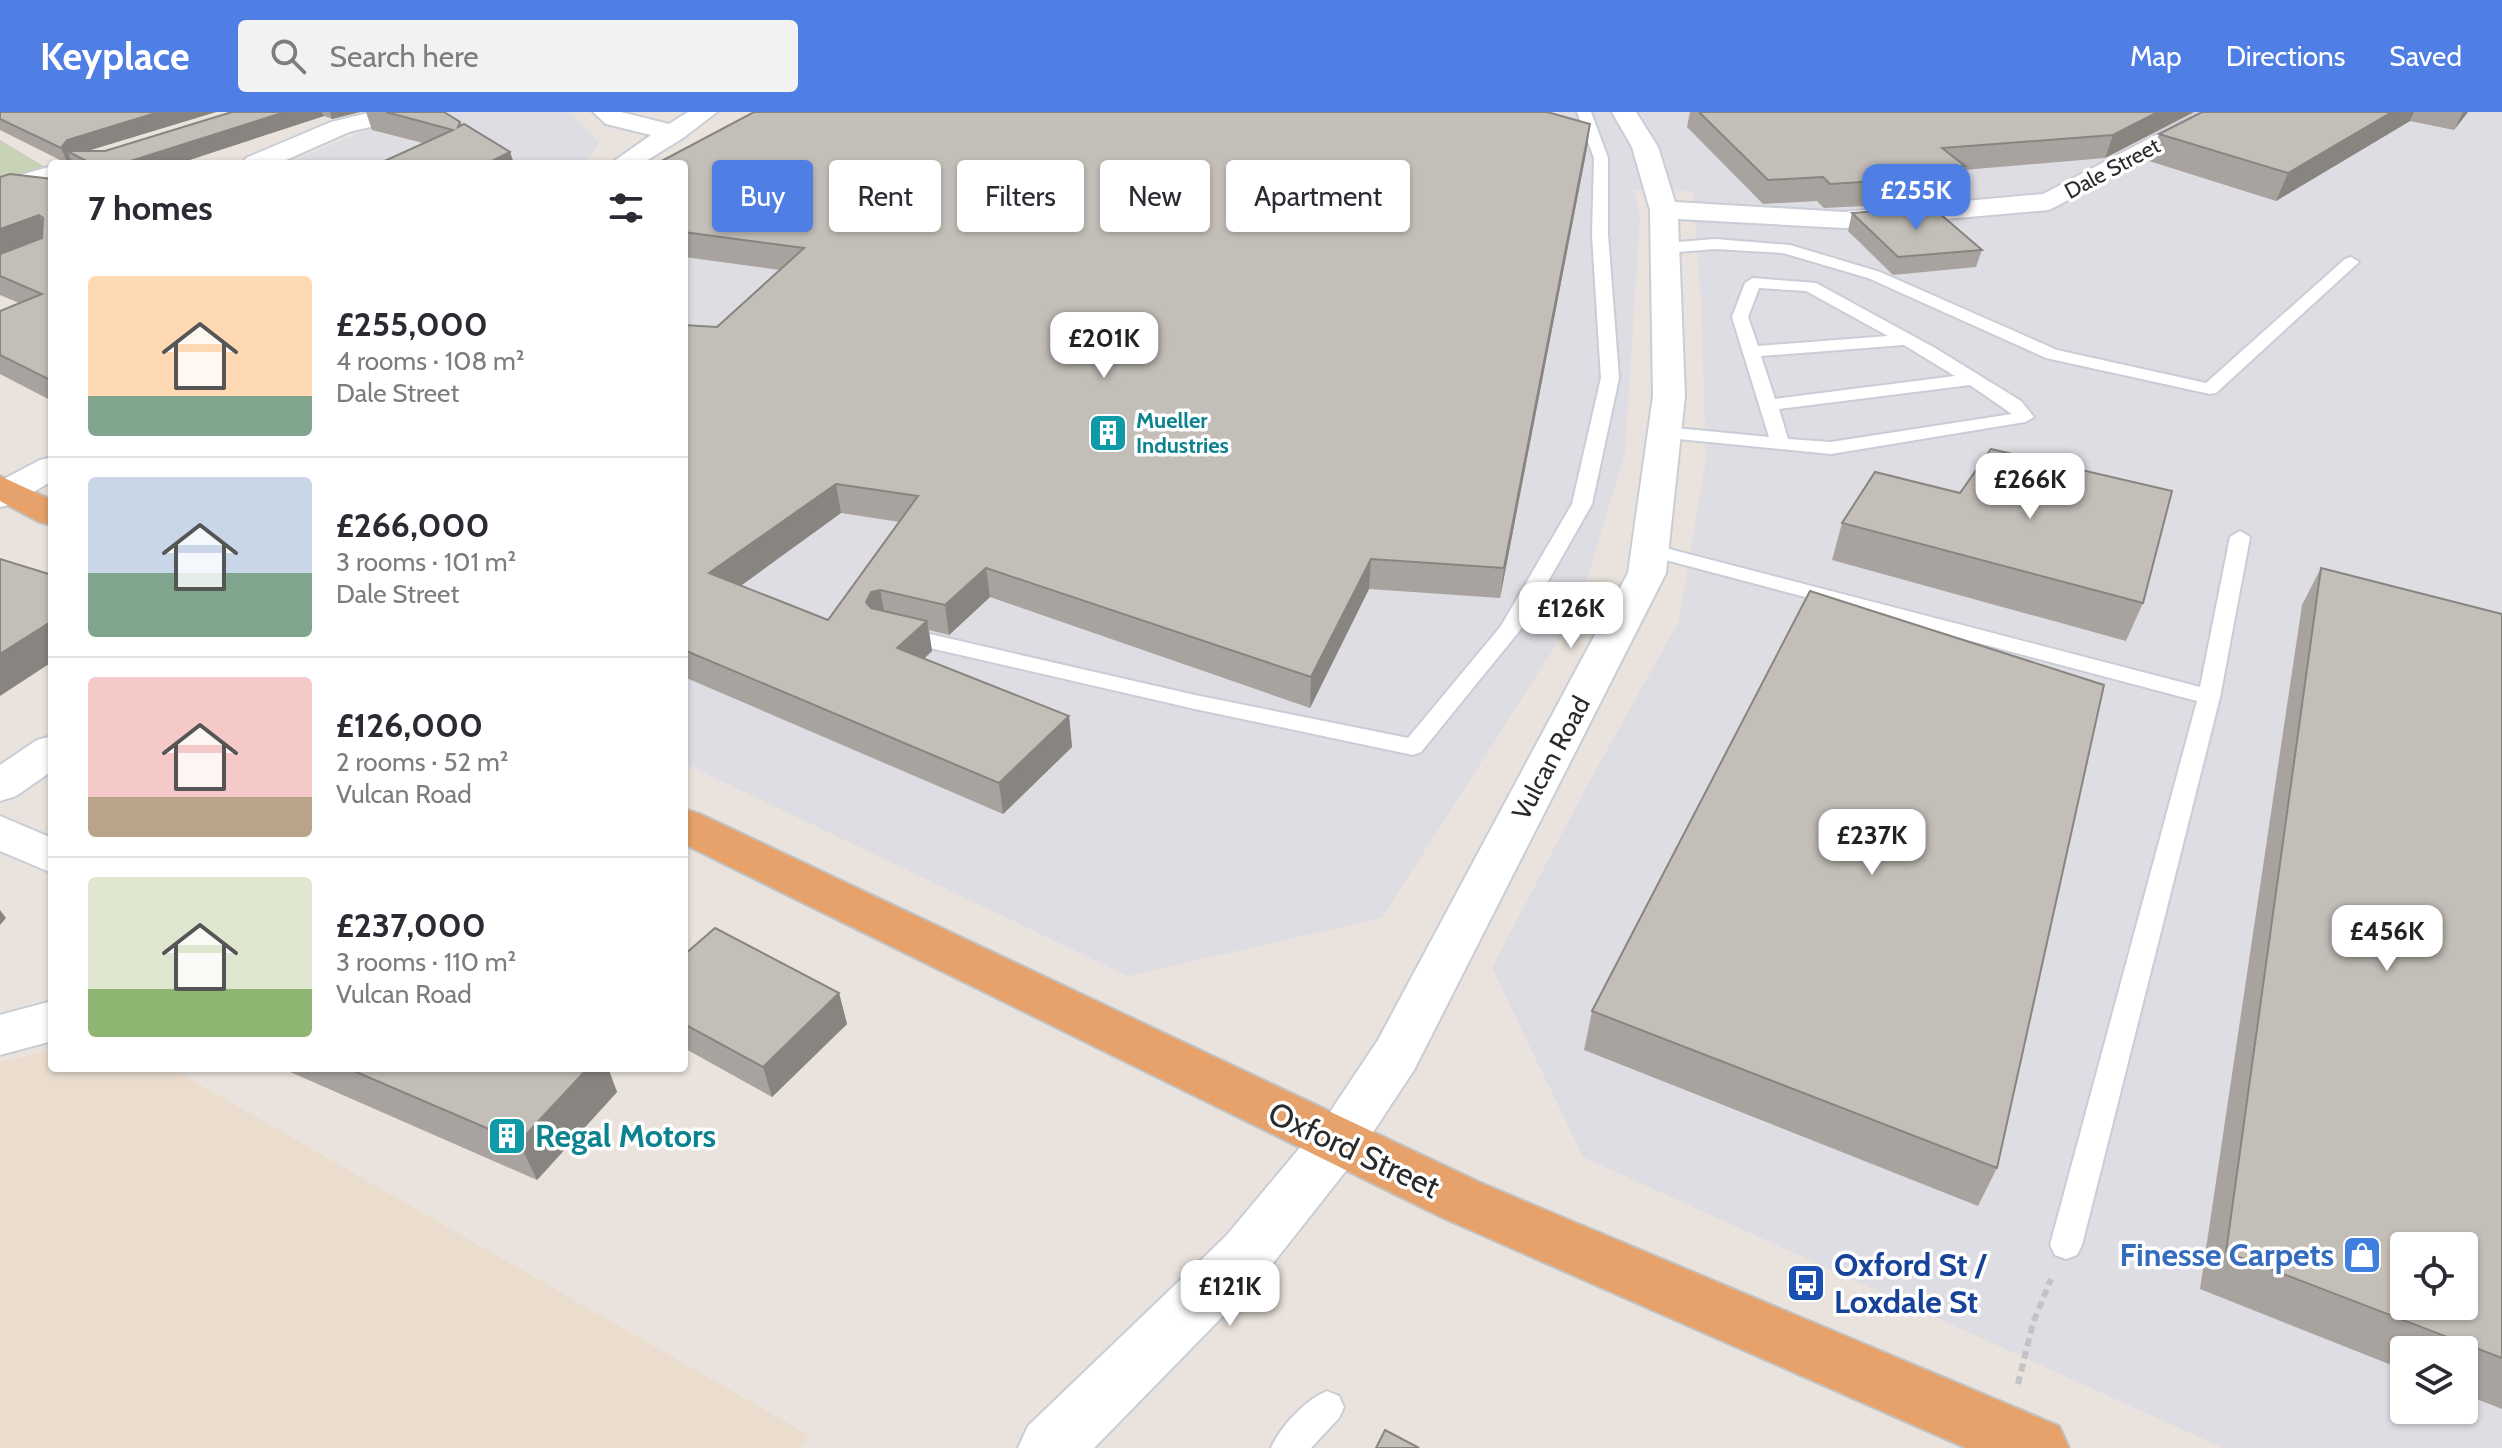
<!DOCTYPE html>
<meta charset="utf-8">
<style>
:root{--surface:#fff;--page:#f2f2f3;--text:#2b2b33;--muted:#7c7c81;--line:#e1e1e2;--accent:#4f7fe5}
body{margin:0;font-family:Cabin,sans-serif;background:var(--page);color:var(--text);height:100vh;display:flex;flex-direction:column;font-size:30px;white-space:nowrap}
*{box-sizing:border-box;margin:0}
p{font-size:26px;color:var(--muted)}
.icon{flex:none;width:44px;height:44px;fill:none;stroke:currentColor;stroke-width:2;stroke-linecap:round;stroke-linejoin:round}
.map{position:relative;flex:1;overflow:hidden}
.details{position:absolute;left:48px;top:48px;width:640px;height:912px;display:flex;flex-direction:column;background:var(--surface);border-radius:8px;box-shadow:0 2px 6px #0004}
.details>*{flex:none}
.hud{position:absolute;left:712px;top:48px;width:760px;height:72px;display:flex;gap:16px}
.fabs{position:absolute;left:2390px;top:1120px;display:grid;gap:16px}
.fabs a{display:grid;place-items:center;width:88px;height:88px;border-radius:8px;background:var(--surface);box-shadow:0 2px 6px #0004;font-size:40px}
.price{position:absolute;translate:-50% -68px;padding:0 18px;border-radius:16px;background:#fff;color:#222;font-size:26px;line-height:52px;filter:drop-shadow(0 2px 4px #0008)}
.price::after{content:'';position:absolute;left:50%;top:48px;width:24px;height:18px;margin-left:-12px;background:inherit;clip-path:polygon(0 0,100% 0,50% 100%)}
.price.active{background:var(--accent);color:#fff}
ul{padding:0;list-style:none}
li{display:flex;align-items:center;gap:24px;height:200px;padding:0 40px}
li+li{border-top:2px solid var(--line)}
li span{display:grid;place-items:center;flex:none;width:224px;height:160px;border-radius:8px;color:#555}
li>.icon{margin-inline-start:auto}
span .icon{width:96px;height:96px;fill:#fffc;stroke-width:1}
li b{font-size:34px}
h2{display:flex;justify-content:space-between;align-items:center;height:96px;padding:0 40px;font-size:34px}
.tag{padding:0 28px;border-radius:8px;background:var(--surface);box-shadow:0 2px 6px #0004;font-size:28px;line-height:72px}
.tag.active{background:var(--accent);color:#fff}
header{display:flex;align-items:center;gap:48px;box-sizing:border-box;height:112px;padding:0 40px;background:var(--accent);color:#fff}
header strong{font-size:38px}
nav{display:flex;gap:44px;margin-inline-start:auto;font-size:28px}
.search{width:560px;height:72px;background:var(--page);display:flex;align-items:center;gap:20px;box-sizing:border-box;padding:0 28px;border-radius:8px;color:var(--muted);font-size:30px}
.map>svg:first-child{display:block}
.industrial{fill:#dedde3;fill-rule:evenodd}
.education{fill:#eaddce}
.cemetery{fill:#c7d2b6}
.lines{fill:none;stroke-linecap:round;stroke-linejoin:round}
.service-casing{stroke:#c9cdd6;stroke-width:4}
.minor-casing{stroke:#c9cdd6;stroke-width:4}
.secondary-casing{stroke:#c9cdd6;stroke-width:4}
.trunk-casing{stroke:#c3c3c3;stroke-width:4}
.path{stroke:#c3c3c3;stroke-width:6;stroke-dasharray:8 5;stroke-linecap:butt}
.service{fill:#fff;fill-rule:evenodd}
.minor{fill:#fff;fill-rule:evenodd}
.secondary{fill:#fff;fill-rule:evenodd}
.trunk{fill:#e6a26a;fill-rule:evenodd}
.wall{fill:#a8a39e;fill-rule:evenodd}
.shaded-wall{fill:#888581}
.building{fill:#c3beb8;stroke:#888581;stroke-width:2;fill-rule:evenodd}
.labels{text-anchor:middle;stroke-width:7;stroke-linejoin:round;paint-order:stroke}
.far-street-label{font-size:22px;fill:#2a2a2a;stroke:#fff}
.far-culture-label{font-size:22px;font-weight:bold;fill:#0d838f;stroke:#fff;text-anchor:start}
.street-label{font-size:26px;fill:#2a2a2a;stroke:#fff}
.near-culture-label{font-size:32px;font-weight:bold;fill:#0d838f;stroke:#fff;text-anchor:start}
.near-street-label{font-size:32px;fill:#2a2a2a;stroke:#fff}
.near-shop-label{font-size:32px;font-weight:bold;fill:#366cbe;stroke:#fff;text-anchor:end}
.near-transit-label{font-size:32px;font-weight:bold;fill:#164399;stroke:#fff;text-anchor:start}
</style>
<header>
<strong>Keyplace</strong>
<div class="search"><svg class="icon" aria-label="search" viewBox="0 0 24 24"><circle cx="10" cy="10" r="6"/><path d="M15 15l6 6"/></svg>Search here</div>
<nav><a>Map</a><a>Directions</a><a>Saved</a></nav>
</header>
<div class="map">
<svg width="2502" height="1336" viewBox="0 0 2502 1336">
<rect width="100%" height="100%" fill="#eae3dd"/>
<!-- industrial -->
<g class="industrial">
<polygon points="442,0 569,0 599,31 584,52 285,52 370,17"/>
<path d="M769,0H2502V1336H2223L1583,1045L1492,856L1583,681L1679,509L1706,348L1701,192L1693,79L1634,78L1640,104L1625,341L1577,500L1382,806L1128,864L684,651V52H672ZM2404,1134H2464V1194H2404ZM2404,1238H2464V1298H2404Z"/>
</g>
<!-- education -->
<polygon class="education" points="52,938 52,956 171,956 810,1324 800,1336 0,1336 0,950"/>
<!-- cemetery -->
<polygon class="cemetery" points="0,28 47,56 0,70"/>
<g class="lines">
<!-- service casing -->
<g class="service-casing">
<g id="service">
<polygon points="1577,0 1591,0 1608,46 1608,123 1619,266 1592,392 1521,517 1421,640 1413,643 1195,597 891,527 888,522 899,515 1195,583 1408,626 1501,514 1572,392 1601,266 1592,123 1594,46"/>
<polygon points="1715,127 1790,133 1880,160 2057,238 2206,271 2345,147 2351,145 2359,150 2216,281 2210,282 2046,246 1868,166 1783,141 1715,137 1666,141 1658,136 1666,131"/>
<path d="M1753,166L1816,171L1935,236L2021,289L2034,305L2025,310L1831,342L1658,325L1656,321L1658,317L1665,315L1769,325L1732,205L1745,171ZM1759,176L1806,179L1888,224L1758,234L1748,205ZM1904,233L1955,264L1775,287L1761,244ZM1970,273L2012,302L1831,330L1788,327L1779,297Z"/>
<polygon points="2240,419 2250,425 2220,585 2082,1133 2077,1143 2066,1147 2055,1143 2050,1133 2197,589 1643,442 1640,438 1650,432 2200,575 2230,425"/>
<path d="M1327,1279L1339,1284L1344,1295L1339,1306L1311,1336H1271C1280,1315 1305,1288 1327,1279Z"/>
</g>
</g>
<!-- minor casing -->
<g class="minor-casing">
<g id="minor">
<polygon points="372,0 415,0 412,5 349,20 277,52 242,52 246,46 331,10"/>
<polygon points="593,0 621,0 669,12 688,0 717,0 683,26 641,52 610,52 651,23 606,12"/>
<polygon points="1612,0 1636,0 1658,35 1675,90 1844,100 2043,82 2200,0 2231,0 2228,5 2049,98 1844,116 1678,107 1685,284 1666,461 1414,958 1356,1046 1337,1053 1318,1046 1310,1030 1378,928 1628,461 1653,284 1650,98 1632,35"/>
<polygon points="52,54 52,71 0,86 0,69"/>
<polygon points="52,345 52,369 13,392 0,395 0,369 40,348"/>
<polygon points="52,624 52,659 16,684 0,689 0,653 37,628"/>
<polygon points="0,704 52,726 52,761 0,739"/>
<polygon points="52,889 52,929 0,943 0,903"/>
</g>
</g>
<!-- secondary casing -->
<g class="secondary-casing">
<polygon id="secondary" points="1337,1007 1356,1014 1364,1030 1356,1046 1266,1160 1094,1336 1018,1336 1028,1314 1226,1124 1318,1014"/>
</g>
<!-- trunk casing -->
<g class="trunk-casing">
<g id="trunk">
<polygon points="0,364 52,388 52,413 39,410 0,389"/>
<polygon points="684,697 700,702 1481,1071 2059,1314 2069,1336 1966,1336 1441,1105 684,732"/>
</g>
</g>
<!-- path -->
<polyline class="path" points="2018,1272 2033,1211 2051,1167"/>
<!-- service -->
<use href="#service" class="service"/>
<!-- minor -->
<use href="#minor" class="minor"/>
<!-- secondary -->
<use href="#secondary" class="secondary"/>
<!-- trunk -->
<use href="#trunk" class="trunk"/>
</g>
<!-- wall -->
<g class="wall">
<polygon points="0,0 216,0 87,39 105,39 232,0 360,0 332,7 324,4 177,52 73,52 71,48 68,52 0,18"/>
<polygon points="366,0 444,0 460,10 462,14 510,40 514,52 378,52 423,31 372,18"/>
<polygon points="1690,0 2194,0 2105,46 1964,58 1958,78 1907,82 1904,92 1824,96 1817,89 1763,92 1687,15"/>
<polygon points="2202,0 2468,0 2454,18 2410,9 2276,89 2149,49 2159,22"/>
<path d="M1590,12L1587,36L1500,486L1369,477L1310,596L990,485L949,523L929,518L932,539L924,547L1069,604L1072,635L1003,702L684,565V213L717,215L780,158L684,145V52ZM841,401L900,410L828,508L740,474Z"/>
<polygon points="0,65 52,67 52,289 0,262 0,199 19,191 0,183"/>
<polygon points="1852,101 1982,138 1976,155 1893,163 1848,119"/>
<polygon points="1842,411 2143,491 2126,529 1832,448"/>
<polygon points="2321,456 2502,502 2502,1297 2464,1282 2464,1238 2404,1238 2404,1258 2200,1177 2302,493"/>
<polygon points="684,843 839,881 847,912 772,985 684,936"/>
<polygon points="1592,899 1997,1056 1978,1094 1584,938"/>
<polygon points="281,956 608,956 617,980 537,1068"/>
</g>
<!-- shaded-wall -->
<g class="shaded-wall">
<polygon points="159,0 216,0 74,43 67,39 71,48 68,52 61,36 67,28"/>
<polygon points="285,0 322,0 324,4 177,52 121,52"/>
<polygon points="330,0 360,0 332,7"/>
<polygon points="2158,0 2194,0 2105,46 2113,23"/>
<polygon points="2392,0 2414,0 2410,9 2276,89 2288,61"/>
<polygon points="2463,0 2468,0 2454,18"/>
<polygon points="1590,12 1587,36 1500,486 1504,456"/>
<polygon points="510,40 514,52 486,52"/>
<polygon points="39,103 51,127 0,146 0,117"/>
<polygon points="836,372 841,401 717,491 709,461"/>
<polygon points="1371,447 1369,477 1310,596 1311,565"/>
<polygon points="986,456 990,485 949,523 945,493"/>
<polygon points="880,478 886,508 876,510 866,490 871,480"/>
<polygon points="52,509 52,550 0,584 0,542"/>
<polygon points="927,509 932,539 903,566 897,536"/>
<polygon points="1069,604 1072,635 1003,702 999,671"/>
<polygon points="0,798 6,806 0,813"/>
<polygon points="839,881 847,912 772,985 763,955"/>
<polygon points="588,956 608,956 617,980 537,1068 519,1030"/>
</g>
<!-- building -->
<g class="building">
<polygon points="0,0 159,0 67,28 61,36 0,7"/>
<polygon points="232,0 285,0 121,52 92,52 67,39 105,39"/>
<polygon points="386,0 444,0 460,10 458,15 464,12 510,40 486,52 378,52 453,18"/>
<path d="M754,0H1547L1590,12L1504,456L1371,447L1311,565L986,456L945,493L880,478L871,480L866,490L871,496L927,509L897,536L1069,604L999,671L684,538V213L717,215L804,136L684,120V52H656ZM836,372L918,384L828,508L709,461Z"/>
<polygon points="1699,0 2158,0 2113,23 1942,36 1965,54 1901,59 1911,67 1830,72 1823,65 1768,68"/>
<polygon points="2202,0 2392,0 2288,61 2159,22"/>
<polygon points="10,62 52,67 52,269 0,243 0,199 42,182 0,164 0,142 42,126 43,106 39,103 0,117 0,65"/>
<polygon points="1932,95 1982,138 1898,145 1852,101"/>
<polygon points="1991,337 2172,379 2143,491 1842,411 1875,360 1960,381"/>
<polygon points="0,447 52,463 52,509 0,542"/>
<path d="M2321,456L2502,502V1246L2226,1140ZM2404,1134H2464V1194H2404Z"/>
<polygon points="1810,479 2104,573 1997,1056 1592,899"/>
<polygon points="715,816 839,881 763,955 684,912 684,843"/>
<polygon points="347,956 588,956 519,1030"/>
<polygon points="1385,1318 1419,1336 1376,1336"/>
</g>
<!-- icons -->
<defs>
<g id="building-square" transform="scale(2)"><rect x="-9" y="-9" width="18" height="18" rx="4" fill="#0f9aa8" stroke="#fff"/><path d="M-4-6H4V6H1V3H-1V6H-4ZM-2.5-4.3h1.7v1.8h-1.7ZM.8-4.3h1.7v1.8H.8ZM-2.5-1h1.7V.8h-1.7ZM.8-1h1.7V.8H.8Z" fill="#fff"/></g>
<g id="shop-square" transform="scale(2)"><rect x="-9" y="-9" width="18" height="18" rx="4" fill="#3f7fe0" stroke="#fff"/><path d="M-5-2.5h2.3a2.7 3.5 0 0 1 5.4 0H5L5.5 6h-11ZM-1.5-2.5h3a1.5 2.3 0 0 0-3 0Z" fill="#fff"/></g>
<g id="bus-square" transform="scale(2)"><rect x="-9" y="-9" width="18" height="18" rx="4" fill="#1a4fb4" stroke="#fff"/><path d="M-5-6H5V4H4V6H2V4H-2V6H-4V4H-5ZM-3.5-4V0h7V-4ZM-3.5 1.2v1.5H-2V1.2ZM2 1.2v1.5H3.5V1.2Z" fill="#fff"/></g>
</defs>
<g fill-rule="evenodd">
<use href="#building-square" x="1108" y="321"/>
<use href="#building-square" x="507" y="1024"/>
<use href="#shop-square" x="2362" y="1143"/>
<use href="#bus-square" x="1806" y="1171"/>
</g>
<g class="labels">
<!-- far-street labels -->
<g class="far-street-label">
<text transform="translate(2112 56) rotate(-28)" y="8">Dale Street</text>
</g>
<!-- far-culture labels -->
<g class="far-culture-label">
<text x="1136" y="316">Mueller<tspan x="1136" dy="25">Industries</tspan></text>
</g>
<!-- street labels -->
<g class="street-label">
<text transform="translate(1551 646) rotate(-62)" y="9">Vulcan Road</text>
</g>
<!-- near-culture labels -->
<g class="near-culture-label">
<text x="535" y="1035">Regal Motors</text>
</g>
<!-- near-street labels -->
<g class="near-street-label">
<text transform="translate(1354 1038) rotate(25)" y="11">Oxford Street</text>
</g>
<!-- near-shop labels -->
<g class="near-shop-label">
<text x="2334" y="1154">Finesse Carpets</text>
</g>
<!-- near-transit labels -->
<g class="near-transit-label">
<text x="1834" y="1164">Oxford St /<tspan x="1834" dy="37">Loxdale St</tspan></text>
</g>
</g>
</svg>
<div class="fabs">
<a><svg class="icon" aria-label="locate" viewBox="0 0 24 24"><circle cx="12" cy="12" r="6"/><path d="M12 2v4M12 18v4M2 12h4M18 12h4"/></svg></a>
<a><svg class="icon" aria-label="layers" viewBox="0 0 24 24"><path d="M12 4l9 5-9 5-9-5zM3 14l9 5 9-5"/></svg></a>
</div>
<b class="price active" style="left:1916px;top:120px">£255K</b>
<b class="price" style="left:1104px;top:268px">£201K</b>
<b class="price" style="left:2030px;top:409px">£266K</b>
<b class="price" style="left:1571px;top:538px">£126K</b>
<b class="price" style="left:1872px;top:765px">£237K</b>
<b class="price" style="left:2387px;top:861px">£456K</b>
<b class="price" style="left:1230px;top:1216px">£121K</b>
<div class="hud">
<a class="tag active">Buy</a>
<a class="tag">Rent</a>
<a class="tag">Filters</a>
<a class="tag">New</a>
<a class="tag">Apartment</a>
</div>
<section class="details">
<h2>7 homes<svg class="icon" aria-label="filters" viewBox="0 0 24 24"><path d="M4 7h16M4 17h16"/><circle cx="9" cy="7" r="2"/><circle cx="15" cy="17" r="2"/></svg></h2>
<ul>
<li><span style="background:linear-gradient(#ffd9b3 75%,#7fa58c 0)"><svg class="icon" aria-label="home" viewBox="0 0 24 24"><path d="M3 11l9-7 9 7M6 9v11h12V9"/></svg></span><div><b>£255,000</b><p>4 rooms · 108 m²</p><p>Dale Street</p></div></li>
<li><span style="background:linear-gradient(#c9d6e8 60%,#7fa58c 0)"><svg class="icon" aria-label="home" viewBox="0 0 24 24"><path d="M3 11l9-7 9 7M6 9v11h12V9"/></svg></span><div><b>£266,000</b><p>3 rooms · 101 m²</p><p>Dale Street</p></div></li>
<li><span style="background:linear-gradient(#f6c9c9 75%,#b9a48a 0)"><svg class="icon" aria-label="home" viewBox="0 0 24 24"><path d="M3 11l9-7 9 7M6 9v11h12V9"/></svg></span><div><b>£126,000</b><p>2 rooms · 52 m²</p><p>Vulcan Road</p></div></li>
<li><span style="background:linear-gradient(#dfe7d0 70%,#8fb573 0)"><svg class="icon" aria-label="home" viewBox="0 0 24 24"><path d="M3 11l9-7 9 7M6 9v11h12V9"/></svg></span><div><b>£237,000</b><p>3 rooms · 110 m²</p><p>Vulcan Road</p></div></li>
</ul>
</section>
</div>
